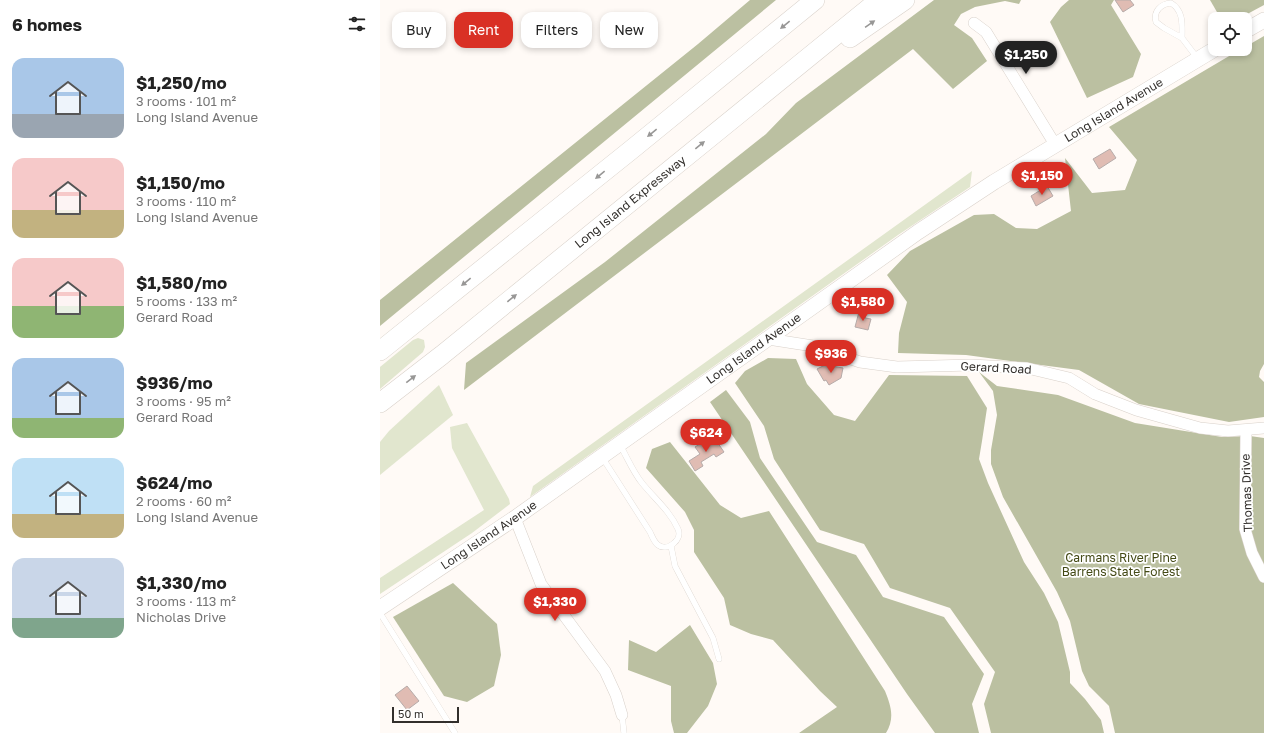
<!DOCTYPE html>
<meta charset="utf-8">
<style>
:root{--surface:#fff;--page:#f2f2f2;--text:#222;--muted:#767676;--accent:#d93025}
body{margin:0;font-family:"Golos Text",sans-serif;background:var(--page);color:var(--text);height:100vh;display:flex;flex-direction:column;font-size:15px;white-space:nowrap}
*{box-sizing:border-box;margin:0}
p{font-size:13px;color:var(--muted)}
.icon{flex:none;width:22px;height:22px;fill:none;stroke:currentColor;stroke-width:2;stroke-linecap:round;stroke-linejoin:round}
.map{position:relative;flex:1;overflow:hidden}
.sheet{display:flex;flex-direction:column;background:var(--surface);width:380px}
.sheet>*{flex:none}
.hud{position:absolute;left:12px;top:12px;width:380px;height:36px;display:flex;gap:8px}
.buttons{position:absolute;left:828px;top:12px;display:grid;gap:8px}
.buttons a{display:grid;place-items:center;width:44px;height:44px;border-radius:8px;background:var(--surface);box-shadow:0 2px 6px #0003;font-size:20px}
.scale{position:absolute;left:12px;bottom:10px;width:67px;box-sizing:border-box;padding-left:4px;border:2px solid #322f2c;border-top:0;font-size:11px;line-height:14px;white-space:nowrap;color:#322f2c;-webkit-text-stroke:3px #fff;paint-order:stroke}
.price{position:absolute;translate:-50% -34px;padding:0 9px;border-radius:14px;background:var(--accent);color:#fff;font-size:13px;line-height:26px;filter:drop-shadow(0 1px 2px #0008)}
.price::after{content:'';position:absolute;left:50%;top:24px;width:12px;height:9px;margin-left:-6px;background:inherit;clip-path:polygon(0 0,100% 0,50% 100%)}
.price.on{background:#222;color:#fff}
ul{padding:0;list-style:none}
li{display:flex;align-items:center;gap:12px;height:100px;padding:0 12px}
li span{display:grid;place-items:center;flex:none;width:112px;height:80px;border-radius:12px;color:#555}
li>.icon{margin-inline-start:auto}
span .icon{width:48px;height:48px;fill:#fffc;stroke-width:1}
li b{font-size:17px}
h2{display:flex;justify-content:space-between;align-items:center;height:48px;padding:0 12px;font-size:17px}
.chip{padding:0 14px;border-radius:12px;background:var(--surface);box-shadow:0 2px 6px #0003;font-size:14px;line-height:36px}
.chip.on{background:var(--accent);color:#fff}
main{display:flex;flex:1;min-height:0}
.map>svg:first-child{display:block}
.green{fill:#e1e6ce}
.forest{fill:#bbc0a1}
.building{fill:#e0bcb3;stroke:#b6aba9}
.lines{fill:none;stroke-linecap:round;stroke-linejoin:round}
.lane-casing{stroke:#d9d1ca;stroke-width:6}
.street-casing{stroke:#d9d1ca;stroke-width:12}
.secondary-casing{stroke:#d9d1ca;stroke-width:16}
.highway-casing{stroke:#d9d1ca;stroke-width:20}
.lane{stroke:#fff;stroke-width:5.5}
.street{stroke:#fff;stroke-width:11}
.secondary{stroke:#fff;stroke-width:15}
.highway{stroke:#fff;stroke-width:19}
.oneway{fill:#989796}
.labels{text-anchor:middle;stroke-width:3.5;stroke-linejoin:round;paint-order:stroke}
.street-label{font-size:12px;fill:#322f2c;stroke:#fff}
.park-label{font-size:12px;fill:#434915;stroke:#fff}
</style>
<main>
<section class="sheet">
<h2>6 homes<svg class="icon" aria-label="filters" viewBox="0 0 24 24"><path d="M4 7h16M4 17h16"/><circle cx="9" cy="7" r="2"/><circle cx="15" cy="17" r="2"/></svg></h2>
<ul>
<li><span style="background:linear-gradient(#a9c7e8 70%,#9aa5b1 0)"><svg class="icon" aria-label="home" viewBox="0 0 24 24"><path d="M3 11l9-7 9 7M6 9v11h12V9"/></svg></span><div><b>$1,250/mo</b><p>3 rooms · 101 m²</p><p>Long Island Avenue</p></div></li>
<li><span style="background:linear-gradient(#f6c9c9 65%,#c2b280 0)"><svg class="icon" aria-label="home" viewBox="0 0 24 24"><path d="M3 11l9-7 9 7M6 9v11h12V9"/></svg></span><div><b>$1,150/mo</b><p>3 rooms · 110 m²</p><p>Long Island Avenue</p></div></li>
<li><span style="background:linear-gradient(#f6c9c9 60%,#8fb573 0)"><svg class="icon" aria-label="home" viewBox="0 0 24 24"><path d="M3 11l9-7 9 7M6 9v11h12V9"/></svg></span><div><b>$1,580/mo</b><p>5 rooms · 133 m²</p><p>Gerard Road</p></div></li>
<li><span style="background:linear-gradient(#a9c7e8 75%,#8fb573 0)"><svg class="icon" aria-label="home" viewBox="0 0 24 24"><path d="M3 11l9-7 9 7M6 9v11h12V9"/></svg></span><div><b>$936/mo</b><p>3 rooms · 95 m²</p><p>Gerard Road</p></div></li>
<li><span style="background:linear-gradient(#bfe0f5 70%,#c2b280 0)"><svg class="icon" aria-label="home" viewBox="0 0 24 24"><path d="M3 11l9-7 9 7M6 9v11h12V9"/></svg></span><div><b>$624/mo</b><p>2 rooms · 60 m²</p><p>Long Island Avenue</p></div></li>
<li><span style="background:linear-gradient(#c9d6e8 75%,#7fa58c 0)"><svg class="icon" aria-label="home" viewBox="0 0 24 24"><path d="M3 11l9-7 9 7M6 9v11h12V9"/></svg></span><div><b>$1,330/mo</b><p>3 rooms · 113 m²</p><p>Nicholas Drive</p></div></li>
</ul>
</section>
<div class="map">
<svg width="884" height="733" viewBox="0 0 884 733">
<rect width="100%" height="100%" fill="#fffaf6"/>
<!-- green -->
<g class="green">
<polygon points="592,171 590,187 518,235 150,497 153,486"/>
<polygon points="38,338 44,340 45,347 43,352 0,389 0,367 33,340"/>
<polygon points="59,385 73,415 0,475 0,442 9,431"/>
<polygon points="87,423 129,499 130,504 92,533 0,594 0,578 104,510 72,448 70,427"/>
</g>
<!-- forest -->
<g class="forest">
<polygon points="370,0 396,0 0,326 0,300 318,44"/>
<polygon points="554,0 641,0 639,4 625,1 595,7 581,14 574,25 592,38 607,61 573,89 533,49 84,390 86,363 225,262 386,134 416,103"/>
<polygon points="689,0 734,0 731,5 761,54 753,77 707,98 670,22 681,7"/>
<polygon points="830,0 884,0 884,5 858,19 841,19"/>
<polygon points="884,36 884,364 880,371 879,377 884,382 884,417 849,422 759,404 699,370 586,355 518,353 519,333 527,302 507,275 530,251 594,215 614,214 636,228 657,229 691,211 685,158 712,193 745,190 757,160 729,127 861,49 865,49 865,47"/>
<polygon points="388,358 416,359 427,384 454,415 475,421 509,375 587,376 607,408 602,441 599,459 608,483 644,562 664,593 678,622 690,672 690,683 705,699 721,720 724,733 611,733 604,704 615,672 570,608 510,588 484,544 440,530 394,459 384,426 355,383 365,371"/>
<polygon points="599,372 617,386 678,395 755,423 842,437 870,436 884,438 884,733 735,733 729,706 709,686 702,671 690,621 677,592 623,497 611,464 611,450 617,415 613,391"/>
<polygon points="346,390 370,422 380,458 437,542 476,555 503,597 564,617 604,674 592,704 599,733 555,733 527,694 330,402"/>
<path d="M290,442L340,505L361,518L389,511L505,691C511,706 515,718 506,733H419L457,707L440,691L393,640L371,634L350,625L344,598L314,552V530L305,512L266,468L272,449Z"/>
<polygon points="73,583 117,624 121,655 114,686 87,702 64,696 13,617"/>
<polygon points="310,625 333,663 337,684 328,706 307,733 294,733 291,721 291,686 248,670 249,640 276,652"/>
</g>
<!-- building -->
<g class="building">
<polygon points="735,0 750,0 754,5 743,12"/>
<polygon points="730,149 736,158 719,169 713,159"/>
<polygon points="667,186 673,196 656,206 651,196"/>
<polygon points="479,312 486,314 485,318 491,319 488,330 475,327"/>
<polygon points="445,365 463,368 461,378 449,385 446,380 444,381 437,369"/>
<polygon points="329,438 331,441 335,439 344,452 336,457 334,454 321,462 323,466 315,471 309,461 320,454 315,447"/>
<polygon points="27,686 39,701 27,710 15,695"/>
</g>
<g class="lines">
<!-- lane casing -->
<g class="lane-casing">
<g id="lane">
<path d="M802,38C802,25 804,11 791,3C781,4 773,11 776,22L784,28L802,38L818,59"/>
<path d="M222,457L270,532C272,536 274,542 278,545C287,552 303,540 298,529C290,511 274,498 262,483C253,472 247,457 240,445"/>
<polyline points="291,546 295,566 333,638 339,659"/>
<polyline points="0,613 75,733"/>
<polyline points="242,715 244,733"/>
</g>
</g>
<!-- street casing -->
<g class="street-casing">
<g id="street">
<polyline points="594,23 606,32 676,146"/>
<polyline points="388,339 433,346 480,362 517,367 591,365 647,368 689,378 715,394 756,410 820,428 848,431 884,428"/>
<polyline points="866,430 865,529 872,553 884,577"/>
<polyline points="135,518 161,584 225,671 236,695 242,715"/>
</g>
</g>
<!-- secondary casing -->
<g class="secondary-casing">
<g id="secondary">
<polyline points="865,31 884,20"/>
<path id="s1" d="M0,608L135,518L538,232L614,182L835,49"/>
</g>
</g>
<!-- highway casing -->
<g class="highway-casing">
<g id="highway">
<polyline points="470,38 525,0"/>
<polyline points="0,351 251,150 435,0"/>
<path id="s2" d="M0,403L62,355L499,0"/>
</g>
</g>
<!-- lane -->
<use href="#lane" class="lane"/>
<!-- street -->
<use href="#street" class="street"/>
<!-- secondary -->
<use href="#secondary" class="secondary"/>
<!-- highway -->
<use href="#highway" class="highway"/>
</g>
<!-- one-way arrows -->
<defs><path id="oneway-solid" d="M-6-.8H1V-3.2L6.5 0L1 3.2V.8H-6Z"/></defs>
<g class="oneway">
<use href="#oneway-solid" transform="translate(490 24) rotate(-35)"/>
<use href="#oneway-solid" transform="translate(405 25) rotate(141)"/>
<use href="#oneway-solid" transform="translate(272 133) rotate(141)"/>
<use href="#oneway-solid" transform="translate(320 145) rotate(-39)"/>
<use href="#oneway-solid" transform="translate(220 175) rotate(141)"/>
<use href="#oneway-solid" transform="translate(86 282) rotate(141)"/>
<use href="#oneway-solid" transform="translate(132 298) rotate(-39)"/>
<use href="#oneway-solid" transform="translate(31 379) rotate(-38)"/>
</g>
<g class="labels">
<!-- street labels -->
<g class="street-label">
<text dy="4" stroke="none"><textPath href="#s1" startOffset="887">Long Island Avenue</textPath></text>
<text dy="4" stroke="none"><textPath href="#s2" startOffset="321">Long Island Expressway</textPath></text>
<text dy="4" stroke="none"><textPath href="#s1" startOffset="455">Long Island Avenue</textPath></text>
<text transform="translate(616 368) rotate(3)" y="4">Gerard Road</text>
<text transform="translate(867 493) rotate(-92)" y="4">Thomas Drive</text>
<text dy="4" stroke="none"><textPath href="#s1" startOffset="131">Long Island Avenue</textPath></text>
</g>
<!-- park labels -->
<g class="park-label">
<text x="741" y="562">Carmans River Pine<tspan x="741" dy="14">Barrens State Forest</tspan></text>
</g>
</g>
</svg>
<div class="buttons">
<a><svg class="icon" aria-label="locate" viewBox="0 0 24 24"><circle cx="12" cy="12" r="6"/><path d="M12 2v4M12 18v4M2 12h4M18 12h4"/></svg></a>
</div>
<div class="scale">50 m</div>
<b class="price on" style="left:646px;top:75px">$1,250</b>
<b class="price" style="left:662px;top:196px">$1,150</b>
<b class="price" style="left:483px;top:322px">$1,580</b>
<b class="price" style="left:451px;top:374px">$936</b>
<b class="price" style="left:326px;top:453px">$624</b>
<b class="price" style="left:175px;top:622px">$1,330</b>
<div class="hud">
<a class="chip">Buy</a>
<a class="chip on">Rent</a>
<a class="chip">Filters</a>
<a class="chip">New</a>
</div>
</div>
</main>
